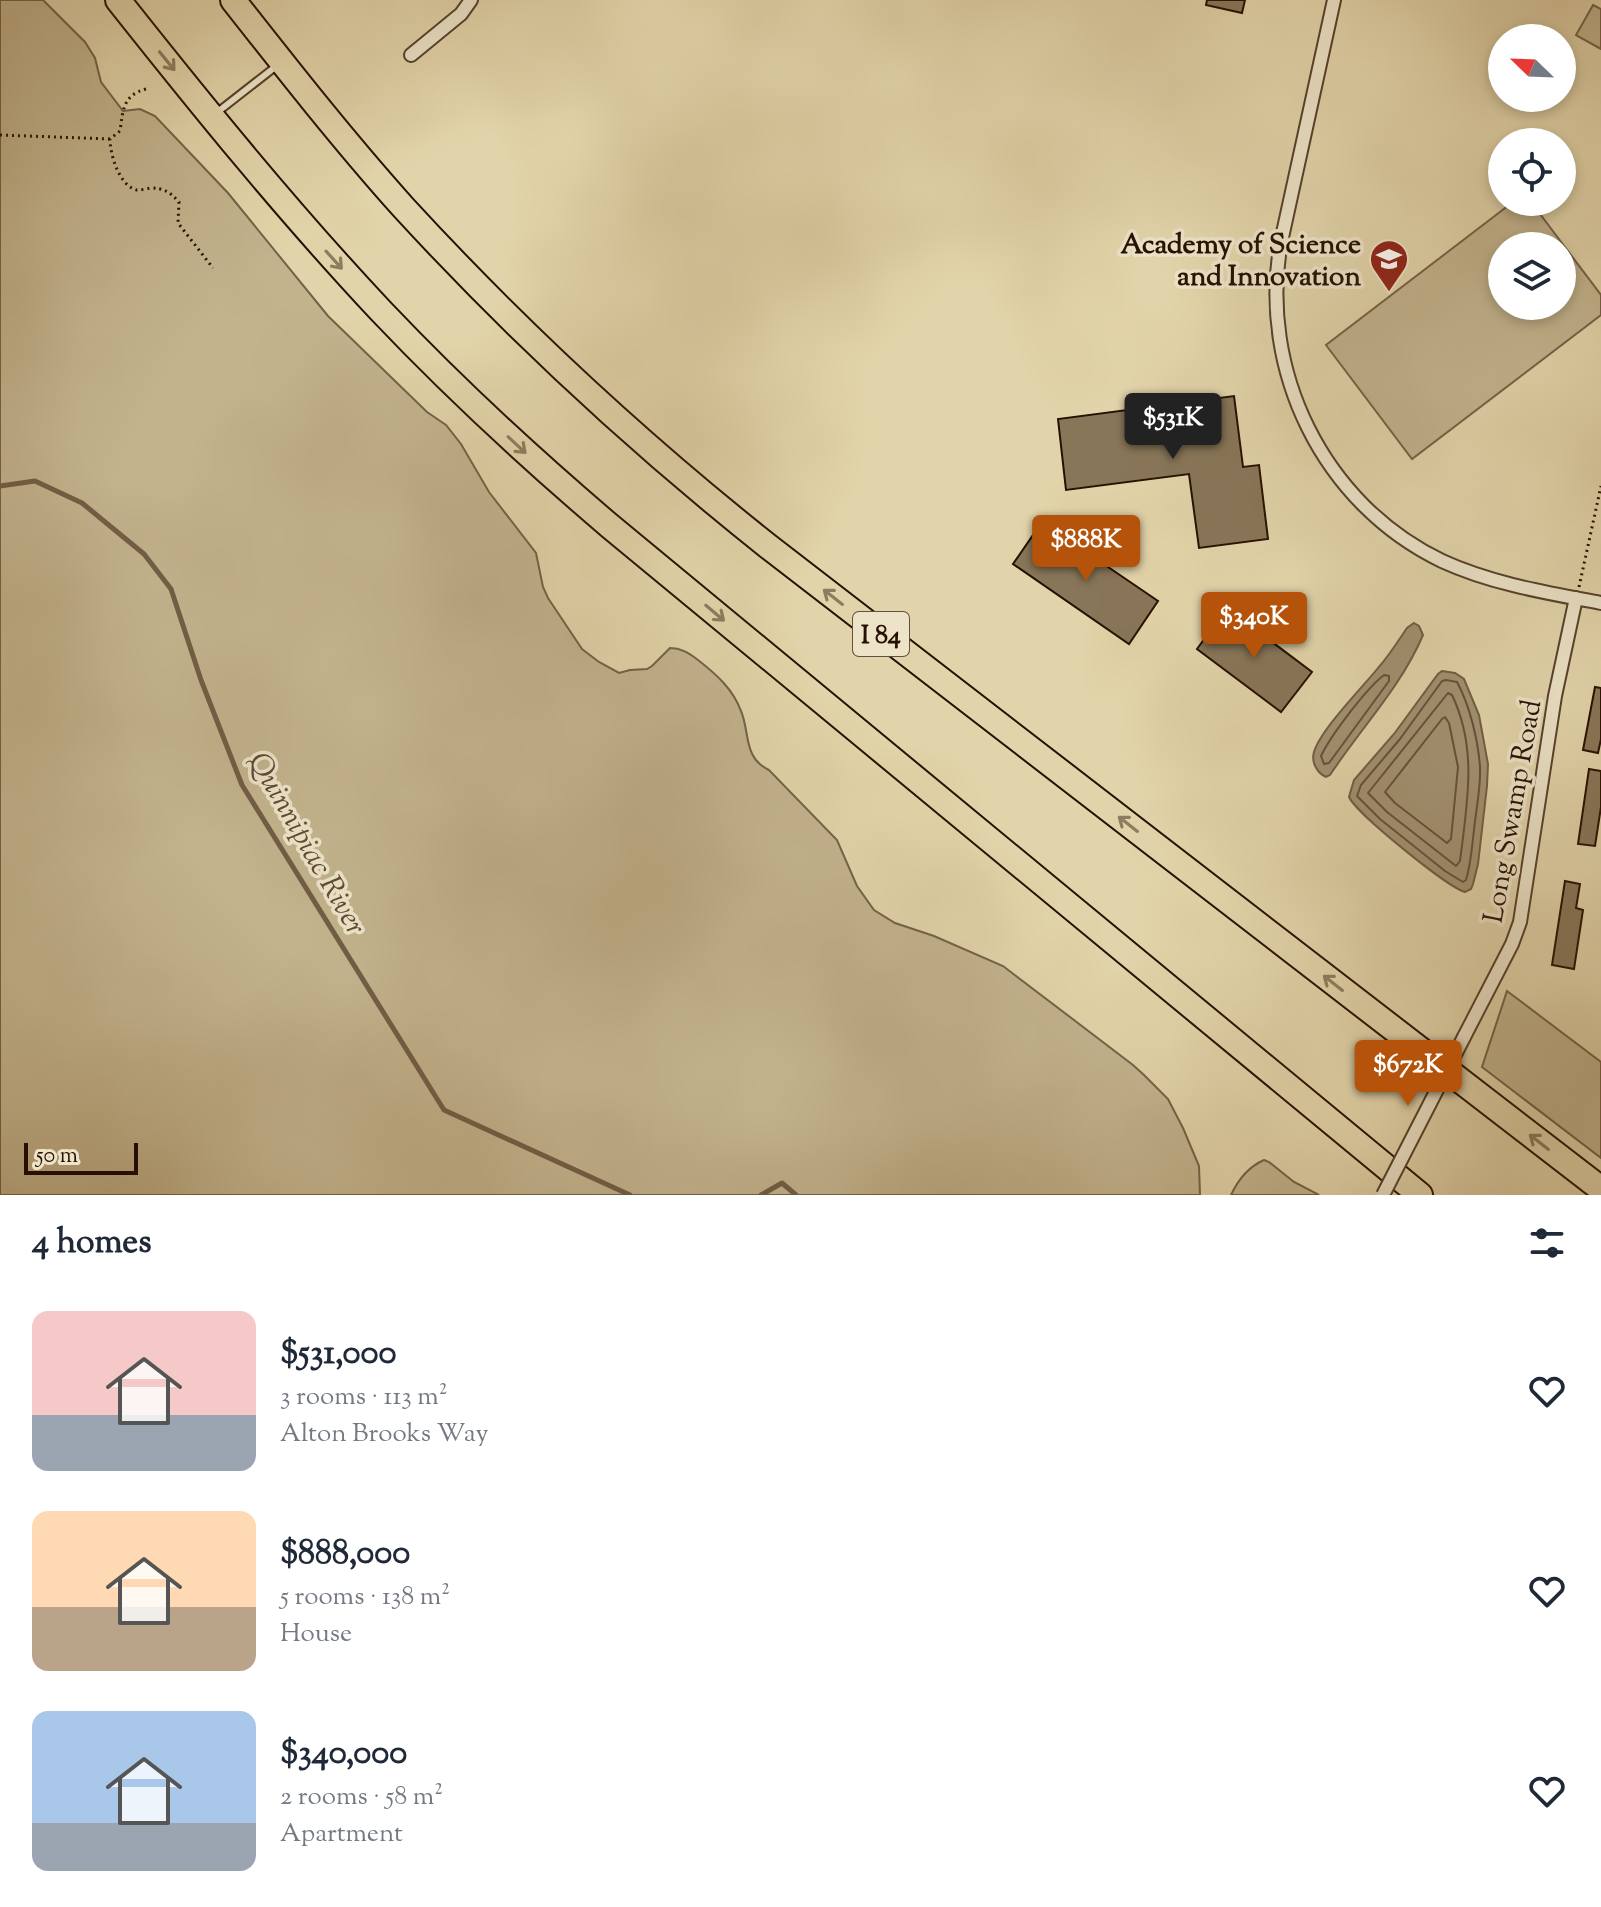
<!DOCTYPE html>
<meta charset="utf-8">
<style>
:root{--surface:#fff;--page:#f6f6f7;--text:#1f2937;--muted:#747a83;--accent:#b45309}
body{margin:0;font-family:"Sorts Mill Goudy",serif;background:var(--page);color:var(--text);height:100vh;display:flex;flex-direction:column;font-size:30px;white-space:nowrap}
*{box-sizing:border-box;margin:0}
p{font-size:26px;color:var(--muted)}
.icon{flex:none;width:44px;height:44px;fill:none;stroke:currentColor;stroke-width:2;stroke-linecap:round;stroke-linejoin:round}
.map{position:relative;height:1195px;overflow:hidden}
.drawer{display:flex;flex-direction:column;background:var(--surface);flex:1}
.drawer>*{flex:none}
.needle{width:52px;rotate:293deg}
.tools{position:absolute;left:1488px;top:24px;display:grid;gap:16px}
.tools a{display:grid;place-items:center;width:88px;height:88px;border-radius:50%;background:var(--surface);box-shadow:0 4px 12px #0003;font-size:40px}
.scale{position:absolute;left:24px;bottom:20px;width:114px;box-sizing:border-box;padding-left:8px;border:4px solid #271002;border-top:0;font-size:22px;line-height:28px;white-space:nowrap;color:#271002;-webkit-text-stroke:6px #ece3c8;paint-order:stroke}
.price{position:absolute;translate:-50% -68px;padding:0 18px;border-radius:8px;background:var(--accent);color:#fff;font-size:26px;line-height:52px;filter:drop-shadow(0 2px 4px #0008)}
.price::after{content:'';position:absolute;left:50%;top:48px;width:24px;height:18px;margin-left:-12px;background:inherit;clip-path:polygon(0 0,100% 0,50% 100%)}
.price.active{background:#222;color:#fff}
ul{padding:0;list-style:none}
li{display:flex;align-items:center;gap:24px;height:200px;padding:0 32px}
li span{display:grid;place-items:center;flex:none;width:224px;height:160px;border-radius:16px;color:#555}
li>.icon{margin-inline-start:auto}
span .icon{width:96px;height:96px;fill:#fffc;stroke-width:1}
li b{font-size:34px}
h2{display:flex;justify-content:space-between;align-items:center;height:96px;padding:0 32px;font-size:34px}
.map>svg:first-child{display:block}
.green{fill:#c2b38d;stroke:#746248;stroke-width:2;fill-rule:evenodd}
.water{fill:#a29171;stroke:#715d45;stroke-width:2}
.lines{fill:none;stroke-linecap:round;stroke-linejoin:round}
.shore{stroke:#64503a;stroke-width:2}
.stream{stroke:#715d45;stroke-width:5}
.building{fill:#887659;stroke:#271002;stroke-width:2}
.lane-casing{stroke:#56412c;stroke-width:10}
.street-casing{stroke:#56412c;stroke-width:16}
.highway-casing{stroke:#271002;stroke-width:28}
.path{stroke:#271002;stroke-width:3;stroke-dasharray:2 4;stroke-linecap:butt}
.lane{stroke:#ece3c8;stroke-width:6}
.street{stroke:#ece3c8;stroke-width:12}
.highway{stroke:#e2d4aa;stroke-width:24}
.street-bridge-casing{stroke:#56412c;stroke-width:16;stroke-linecap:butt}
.street-bridge{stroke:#ece3c8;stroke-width:12}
.oneway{stroke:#8e7c5e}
.labels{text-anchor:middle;stroke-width:7;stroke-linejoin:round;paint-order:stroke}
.shield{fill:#ece3c8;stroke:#624f3d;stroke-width:2}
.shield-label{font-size:26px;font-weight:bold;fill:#271002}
.poi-label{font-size:28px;font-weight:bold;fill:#271002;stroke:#ece3c8;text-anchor:end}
.street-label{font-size:28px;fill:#271002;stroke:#ece3c8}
.water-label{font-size:30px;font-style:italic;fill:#5e4a34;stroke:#ece3c8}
</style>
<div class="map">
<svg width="1601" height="1195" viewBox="0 0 1601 1195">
<rect width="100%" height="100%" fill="#e2d4aa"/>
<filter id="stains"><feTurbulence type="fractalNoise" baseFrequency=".0025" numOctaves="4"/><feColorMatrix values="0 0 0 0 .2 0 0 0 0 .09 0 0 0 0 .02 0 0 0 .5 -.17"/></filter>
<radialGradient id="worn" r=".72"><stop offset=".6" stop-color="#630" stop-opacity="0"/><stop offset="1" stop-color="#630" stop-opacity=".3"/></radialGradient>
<!-- green -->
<g class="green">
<path d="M0,0H43L85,42L95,58L101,82L123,111L140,109L155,116L228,193L328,316L427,412L446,425L461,444L489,492L536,553L543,587L548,598L582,649L599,662L619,673L630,670L647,669L652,666L670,648C681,648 689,653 698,660C716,674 733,689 741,711C750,732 743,758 769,770L837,840L857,886L874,910L895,923L934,936L1003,966L1133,1065L1144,1075L1168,1099L1183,1128L1199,1166L1200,1195H0Z"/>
<polygon points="1593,5 1601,9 1601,49 1576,35"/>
<path d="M1513,202H1531L1601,295V315L1412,459L1326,345ZM1502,246H1562V306H1502Z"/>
<polygon points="1507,991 1601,1062 1601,1158 1482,1067"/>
<path d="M1264,1160L1269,1162L1294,1182L1319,1195H1231C1238,1180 1248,1167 1264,1160Z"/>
</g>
<!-- water -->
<g class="water">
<path d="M1414,623L1419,626L1423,635C1401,687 1361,728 1330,775L1326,777C1317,773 1311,762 1314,752C1321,729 1362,688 1378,668C1389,656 1398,641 1407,628Z"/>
<path d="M1442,671L1455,673L1464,679L1479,715L1488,764L1487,786L1478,864L1473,884L1471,889L1465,892C1447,887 1356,813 1349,797L1354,780L1394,734L1438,674Z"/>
</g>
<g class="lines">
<!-- shore -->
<g class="shore">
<path d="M1384,675L1389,676V681L1329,763L1324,764L1321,756C1331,735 1366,689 1384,675Z"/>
<path d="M1446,680L1457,682C1470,706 1478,740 1480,767C1481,788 1476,809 1474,830C1472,846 1471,864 1466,880L1463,882L1445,871L1380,819L1357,796L1361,785L1400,739L1442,681Z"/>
<path d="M1448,693L1452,695C1478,749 1467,804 1460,861L1456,866L1387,812L1368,793Z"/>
<polygon points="1445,717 1449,723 1458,767 1451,839 1447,843 1395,803 1385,792 1442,719"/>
</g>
<!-- stream -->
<g class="stream">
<polyline points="0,486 35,481 82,503 144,554 171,589 201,680 242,785 444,1110 630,1195"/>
<polyline points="761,1195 782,1183 796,1195"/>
</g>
</g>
<!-- building -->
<g class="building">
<polygon points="1207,0 1245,0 1242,13 1206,5"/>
<polygon points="1234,396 1243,467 1259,465 1268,539 1199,548 1189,474 1066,490 1058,419"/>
<polygon points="1042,522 1158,601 1129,644 1013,564"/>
<polygon points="1227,608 1312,672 1281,712 1197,649"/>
<polygon points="1595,687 1601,688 1601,739 1598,753 1583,750"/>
<polygon points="1589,769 1601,771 1601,807 1595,846 1578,844"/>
<polygon points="1565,881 1580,884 1576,908 1583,910 1574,969 1552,965"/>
</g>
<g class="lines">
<!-- lane casing -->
<g class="lane-casing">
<polyline id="lane" points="215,114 279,64"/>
</g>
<!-- street casing -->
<g class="street-casing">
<g id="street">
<path d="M1334,0L1281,242C1258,370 1323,504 1442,561C1492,584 1548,593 1601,603"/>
<polyline points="411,55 461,14 471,0"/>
<polyline points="1464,1037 1512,944 1520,922 1555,696 1576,598"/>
</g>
</g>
<!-- highway casing -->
<g class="highway-casing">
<g id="highway">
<path d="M118,0C202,106 288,212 381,311C454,388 531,459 611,527L1420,1195"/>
<path d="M233,0C288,70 343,140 403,207C516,330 638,443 769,547L1601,1189"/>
</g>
</g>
<!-- path -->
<g class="path">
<path d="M146,89C123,95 123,110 120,131L110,139C110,154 119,186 137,190C141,190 146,189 150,188C164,188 170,192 179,202L178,223L213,268"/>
<polyline points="0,135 110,139"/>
<polyline points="1579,587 1601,486"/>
</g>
<!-- lane -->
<use href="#lane" class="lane"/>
<!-- street -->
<use href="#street" class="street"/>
<!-- highway -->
<use href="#highway" class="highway"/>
<!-- street-bridge casing -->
<g class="street-bridge-casing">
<polyline id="street-bridge" points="1383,1195 1464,1037"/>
</g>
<!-- street-bridge -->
<use href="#street-bridge" class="street-bridge"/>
</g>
<!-- one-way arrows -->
<defs><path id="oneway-shaft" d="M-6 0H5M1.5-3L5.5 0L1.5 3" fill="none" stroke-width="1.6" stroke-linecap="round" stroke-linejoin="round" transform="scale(2)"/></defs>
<g class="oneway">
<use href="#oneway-shaft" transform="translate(167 61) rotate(51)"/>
<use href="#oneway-shaft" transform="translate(334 260) rotate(48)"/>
<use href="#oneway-shaft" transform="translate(517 445) rotate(43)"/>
<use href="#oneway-shaft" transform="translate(833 597) rotate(-142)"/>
<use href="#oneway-shaft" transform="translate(715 613) rotate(40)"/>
<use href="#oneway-shaft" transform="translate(1128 824) rotate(-142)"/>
<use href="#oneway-shaft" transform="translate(1333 983) rotate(-142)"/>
<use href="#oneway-shaft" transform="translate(1539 1142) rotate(-142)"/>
</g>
<!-- icons -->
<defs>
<g id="school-pin" transform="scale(2)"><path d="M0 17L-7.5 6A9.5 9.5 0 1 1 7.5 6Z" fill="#8f2418" stroke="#ece3c8"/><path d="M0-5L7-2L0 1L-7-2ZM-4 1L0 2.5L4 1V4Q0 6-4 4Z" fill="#fff"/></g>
</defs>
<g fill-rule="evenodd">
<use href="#school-pin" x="1389" y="259"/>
</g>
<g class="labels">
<!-- shield labels -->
<rect class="shield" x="853" y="612" width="56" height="44" rx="6"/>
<g class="shield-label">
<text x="881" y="643">I 84</text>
</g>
<!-- poi labels -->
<g class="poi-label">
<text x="1361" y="253">Academy of Science<tspan x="1361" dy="32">and Innovation</tspan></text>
</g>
<!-- street labels -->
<g class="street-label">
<text transform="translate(1511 811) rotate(-80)" y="10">Long Swamp Road</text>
</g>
<!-- water labels -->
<g class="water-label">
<text transform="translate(308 843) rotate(60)" y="10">Quinnipiac River</text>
</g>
</g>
<rect width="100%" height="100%" filter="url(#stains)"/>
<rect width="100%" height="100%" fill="url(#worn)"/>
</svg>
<div class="tools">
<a><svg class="needle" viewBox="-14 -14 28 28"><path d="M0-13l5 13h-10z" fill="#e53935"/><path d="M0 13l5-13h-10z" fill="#747a83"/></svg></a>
<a><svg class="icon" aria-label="locate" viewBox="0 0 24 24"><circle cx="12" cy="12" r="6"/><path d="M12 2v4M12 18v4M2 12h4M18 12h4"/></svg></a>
<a><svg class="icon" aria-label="layers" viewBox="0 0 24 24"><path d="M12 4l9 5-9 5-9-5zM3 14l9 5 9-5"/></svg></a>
</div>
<div class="scale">50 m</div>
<b class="price active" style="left:1173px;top:461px">$531K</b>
<b class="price" style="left:1086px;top:583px">$888K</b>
<b class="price" style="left:1254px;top:660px">$340K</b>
<b class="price" style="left:1408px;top:1108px">$672K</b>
</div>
<section class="drawer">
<h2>4 homes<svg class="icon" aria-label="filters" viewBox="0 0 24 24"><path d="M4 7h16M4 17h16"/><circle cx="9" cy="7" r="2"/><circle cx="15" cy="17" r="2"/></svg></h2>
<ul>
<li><span style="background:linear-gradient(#f6c9c9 65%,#9aa5b1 0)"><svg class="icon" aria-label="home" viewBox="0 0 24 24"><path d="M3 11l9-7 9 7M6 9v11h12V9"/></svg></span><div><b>$531,000</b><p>3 rooms · 113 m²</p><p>Alton Brooks Way</p></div><svg class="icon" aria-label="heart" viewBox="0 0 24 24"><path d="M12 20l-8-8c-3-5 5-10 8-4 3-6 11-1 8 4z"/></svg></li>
<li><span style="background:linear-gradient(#ffd9b3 60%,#b9a48a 0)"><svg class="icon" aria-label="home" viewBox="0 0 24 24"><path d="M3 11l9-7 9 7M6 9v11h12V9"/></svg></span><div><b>$888,000</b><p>5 rooms · 138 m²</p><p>House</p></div><svg class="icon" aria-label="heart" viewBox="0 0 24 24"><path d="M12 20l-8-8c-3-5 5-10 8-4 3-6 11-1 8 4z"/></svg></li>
<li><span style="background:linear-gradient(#a9c7e8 70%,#9aa5b1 0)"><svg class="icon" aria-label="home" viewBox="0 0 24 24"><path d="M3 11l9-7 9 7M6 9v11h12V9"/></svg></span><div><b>$340,000</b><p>2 rooms · 58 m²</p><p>Apartment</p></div><svg class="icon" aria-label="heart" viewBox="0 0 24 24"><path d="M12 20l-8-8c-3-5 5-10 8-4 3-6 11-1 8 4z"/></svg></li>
</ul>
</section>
